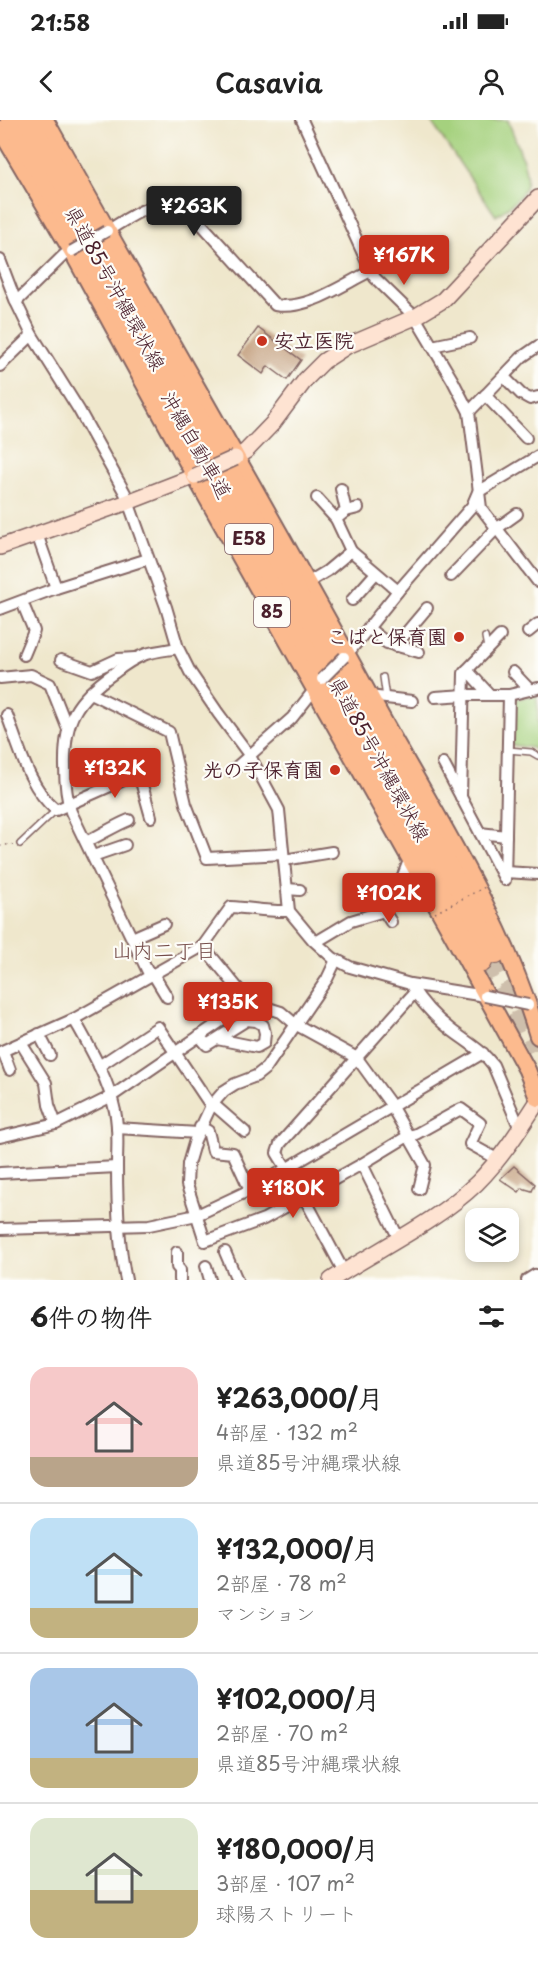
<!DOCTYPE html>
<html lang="ja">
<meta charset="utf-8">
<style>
:root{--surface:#fff;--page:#f6f6f6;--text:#222;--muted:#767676;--line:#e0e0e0;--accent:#c8321e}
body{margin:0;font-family:"Playpen Sans","Klee One",sans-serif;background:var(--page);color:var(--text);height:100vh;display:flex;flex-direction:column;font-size:22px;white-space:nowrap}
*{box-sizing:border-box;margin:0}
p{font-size:20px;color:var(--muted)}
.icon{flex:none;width:33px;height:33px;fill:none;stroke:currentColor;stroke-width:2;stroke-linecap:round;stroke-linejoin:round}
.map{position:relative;height:1160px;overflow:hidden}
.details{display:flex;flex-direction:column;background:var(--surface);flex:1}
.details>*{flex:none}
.controls{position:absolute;left:465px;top:1088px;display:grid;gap:12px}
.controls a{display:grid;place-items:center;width:54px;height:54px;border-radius:12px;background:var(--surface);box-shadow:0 3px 9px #0003;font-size:30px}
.price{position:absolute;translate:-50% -51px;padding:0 14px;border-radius:6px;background:var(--accent);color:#fff;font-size:20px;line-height:39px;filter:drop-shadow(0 2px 3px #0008)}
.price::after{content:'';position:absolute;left:50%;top:36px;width:18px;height:14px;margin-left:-9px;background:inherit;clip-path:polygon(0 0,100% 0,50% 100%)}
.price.current{background:#222;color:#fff}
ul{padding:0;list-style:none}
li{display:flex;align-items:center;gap:18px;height:150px;padding:0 30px}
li+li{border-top:2px solid var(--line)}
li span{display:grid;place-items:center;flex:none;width:168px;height:120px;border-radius:18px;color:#555}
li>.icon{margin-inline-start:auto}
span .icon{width:72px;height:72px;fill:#fffc;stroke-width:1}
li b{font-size:26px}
h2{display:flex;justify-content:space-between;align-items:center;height:72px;padding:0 30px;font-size:26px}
.status{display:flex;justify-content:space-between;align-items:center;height:42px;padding:0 30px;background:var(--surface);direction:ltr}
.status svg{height:16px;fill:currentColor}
header{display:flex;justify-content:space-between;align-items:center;height:78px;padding:0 30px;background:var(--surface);font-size:27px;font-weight:600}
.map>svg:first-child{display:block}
.green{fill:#a5d17e;stroke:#787854;stroke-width:1.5}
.building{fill:#c29e7d}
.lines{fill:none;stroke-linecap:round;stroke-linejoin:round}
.highway-tunnel{stroke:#cebfac;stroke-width:20;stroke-dasharray:20 10;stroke-linecap:butt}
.lane-casing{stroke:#846563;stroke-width:8}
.street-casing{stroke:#846563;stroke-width:14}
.secondary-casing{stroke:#846563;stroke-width:18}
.primary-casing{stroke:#846563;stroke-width:20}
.highway-casing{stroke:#846563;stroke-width:22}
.path{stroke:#846563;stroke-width:1.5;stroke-dasharray:1.5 4.5;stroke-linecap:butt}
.lane{stroke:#fff;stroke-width:5}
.street{stroke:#fff;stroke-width:10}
.secondary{stroke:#fee3d2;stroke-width:15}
.primary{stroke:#fcba8e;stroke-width:16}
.highway{stroke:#fcba8e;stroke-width:20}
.street-bridge-casing{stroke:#846563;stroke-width:14;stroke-linecap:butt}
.secondary-bridge-casing{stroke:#846563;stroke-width:18;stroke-linecap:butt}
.path-bridge{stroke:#846563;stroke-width:1.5;stroke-dasharray:1.5 4.5;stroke-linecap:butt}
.street-bridge{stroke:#fff;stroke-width:10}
.secondary-bridge{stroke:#fee3d2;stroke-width:15}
.poi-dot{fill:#c8321e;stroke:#fdfcf7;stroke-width:2}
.labels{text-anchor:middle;stroke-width:4.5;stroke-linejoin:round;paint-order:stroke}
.shield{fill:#fdfcf7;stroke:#806168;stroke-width:1.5}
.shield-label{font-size:18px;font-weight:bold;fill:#4a1f2b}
.street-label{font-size:20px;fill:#4a1f2b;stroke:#fdfcf7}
.poi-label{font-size:20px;font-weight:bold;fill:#4a1f2b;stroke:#fdfcf7;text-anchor:end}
.neighbourhood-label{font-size:21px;fill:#744b48;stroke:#fdfcf7}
</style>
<div class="status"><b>21:58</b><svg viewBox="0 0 49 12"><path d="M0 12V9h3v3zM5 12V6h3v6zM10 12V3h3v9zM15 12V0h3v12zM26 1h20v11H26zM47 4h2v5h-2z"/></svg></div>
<header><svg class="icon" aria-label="back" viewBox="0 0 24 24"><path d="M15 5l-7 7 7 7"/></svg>Casavia<svg class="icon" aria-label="person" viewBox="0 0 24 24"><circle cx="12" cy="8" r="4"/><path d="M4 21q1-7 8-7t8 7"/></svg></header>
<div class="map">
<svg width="538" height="1160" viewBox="0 0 538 1160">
<rect width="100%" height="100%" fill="#fdfcf7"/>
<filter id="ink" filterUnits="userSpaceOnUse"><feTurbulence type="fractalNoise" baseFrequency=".0167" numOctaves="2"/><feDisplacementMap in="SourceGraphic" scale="12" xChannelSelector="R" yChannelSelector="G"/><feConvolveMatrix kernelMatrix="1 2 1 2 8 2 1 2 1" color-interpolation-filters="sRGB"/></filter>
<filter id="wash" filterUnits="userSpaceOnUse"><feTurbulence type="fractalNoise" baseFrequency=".008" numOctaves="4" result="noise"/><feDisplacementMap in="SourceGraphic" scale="24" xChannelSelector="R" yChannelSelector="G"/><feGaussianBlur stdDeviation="1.35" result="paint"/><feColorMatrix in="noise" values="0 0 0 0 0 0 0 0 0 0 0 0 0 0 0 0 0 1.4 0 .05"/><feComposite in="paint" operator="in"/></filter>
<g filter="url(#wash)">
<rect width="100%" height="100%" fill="#efe7cc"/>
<!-- green -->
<g class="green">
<path d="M430,0H508C513,15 530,50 526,65C522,78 507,88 496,96Z"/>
<polygon points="536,574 538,587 538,632 532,628 512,625 509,581"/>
</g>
<g id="blocks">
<!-- building -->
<g class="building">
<polygon points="258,208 301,240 287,260 268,246 263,254 238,235"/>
<polygon points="514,1046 535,1064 532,1071 522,1068 519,1072 500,1059"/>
</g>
</g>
</g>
<g filter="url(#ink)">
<use href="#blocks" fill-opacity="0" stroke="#846563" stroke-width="1.5"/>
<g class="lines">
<!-- highway-tunnel -->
<g class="highway-tunnel">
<polyline points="496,834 538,929"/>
<polyline points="482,842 520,926"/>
</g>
<!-- lane casing -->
<g class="lane-casing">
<g id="lane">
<polyline points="485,517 487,528"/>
<polyline points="383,557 386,578"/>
<polyline points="508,630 531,632 538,636"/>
<polyline points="20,724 56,690"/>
</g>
</g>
<!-- street casing -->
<g class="street-casing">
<g id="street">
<polyline points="302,0 371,151 375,158 415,197 453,261 469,292 481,388 538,462"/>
<path d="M107,111C135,94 151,80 185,86L275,185C307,191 343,164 371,151"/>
<polyline points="0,140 16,182 32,215 79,290 125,373 166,487 178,528 190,552 218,593 250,636 279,690 289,791 313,820 333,838 350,847 410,864 485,876"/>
<polyline points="16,182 64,135 72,131"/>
<polyline points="432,226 470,218"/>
<polyline points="0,246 32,215"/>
<polyline points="504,257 521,274 530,279 538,277"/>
<polyline points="485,275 526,318"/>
<polyline points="469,292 522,237 538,226"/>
<polyline points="317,378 336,399 351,431 398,471"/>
<polyline points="346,391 358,388"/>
<polyline points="336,399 346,391 341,369"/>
<polyline points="37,414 56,468"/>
<polyline points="451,456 496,409 517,394"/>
<polyline points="307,463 327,451 351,431"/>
<polyline points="352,480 376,453"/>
<polyline points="22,482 34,511 24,535"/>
<polyline points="0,489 56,468 148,439"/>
<polyline points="368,508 387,523 419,532"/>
<polyline points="528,512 538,504"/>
<polyline points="395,526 427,488"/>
<polyline points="345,537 398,471 472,386 478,372 538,336"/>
<polyline points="61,540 92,551 118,539 135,538"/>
<polyline points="467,550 490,575"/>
<polyline points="513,552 530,570"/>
<polyline points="0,558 31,555 50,564 67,607"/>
<polyline points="90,573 169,612 186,684 207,738 283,734"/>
<polyline points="369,576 412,581"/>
<polyline points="435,577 465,575 509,575 538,568"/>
<path d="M7,595C19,627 29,668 56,690L135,655L140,658L151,697"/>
<polyline points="443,643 505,760 509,575"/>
<polyline points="232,651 292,598 318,565"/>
<polyline points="461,677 464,553 500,516"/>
<polyline points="480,713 506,716"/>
<path d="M86,722C101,715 114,706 129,700"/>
<polyline points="93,736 125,725"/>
<polyline points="284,740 332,732"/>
<polyline points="505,752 538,754"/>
<polyline points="287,769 300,770"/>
<polyline points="384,791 391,802"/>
<polyline points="132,818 164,804"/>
<polyline points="316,822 351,801 384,791 395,776 410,738"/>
<polyline points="336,840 327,859 266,948 256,956 235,964 224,971 211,986 195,1020 188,1044 187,1065 205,1121 264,1099 362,1044 408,1016 416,1014 461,989 480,1003 470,1024 497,1039"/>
<polyline points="153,854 167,877"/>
<path d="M150,856L71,692C66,677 65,661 65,646C64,599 76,580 114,553C124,545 134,538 146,534C156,531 167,530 178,528"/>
<path d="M412,867C421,882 436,898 450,909C465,921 481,929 493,945L520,1009"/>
<polyline points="249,882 281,892 295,904 357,938 389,982 425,1045 419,1069"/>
<path d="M74,899C90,928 108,958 115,991C119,1009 117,1027 117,1046C117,1083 118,1123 126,1160"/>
<polyline points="39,914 50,935"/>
<polyline points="199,916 207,925 247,900 256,901 263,905 265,913 264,923 257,927 217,919"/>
<polyline points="21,923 46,963 49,985 56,1004"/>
<polyline points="3,931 10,950"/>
<path d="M0,932L74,899L203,826L231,787C251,788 269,792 289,791"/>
<polyline points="99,946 158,907 211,986"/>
<polyline points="213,984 245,1012"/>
<polyline points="200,1007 208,1011 213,1031 233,1033 250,1070"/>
<polyline points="117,1008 198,1013"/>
<polyline points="0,1017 56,1004 112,976 249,882 203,826"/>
<polyline points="362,1044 399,1119"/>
<polyline points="0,1053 117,1047"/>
<polyline points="0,1109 149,1105 197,1095 250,1070 483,933"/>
<polyline points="177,1132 177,1147 180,1150 180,1160"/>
<polyline points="225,1132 237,1160"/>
<polyline points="206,1146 210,1160"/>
<polyline points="344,1152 304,1077 277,1033 280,1024 415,872"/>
<polyline points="527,1160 535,1155 538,1158"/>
</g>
</g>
<!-- secondary casing -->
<g class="secondary-casing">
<g id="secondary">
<polyline points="235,338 246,331 273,303 306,259 324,241 347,226 415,197 443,180 538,78"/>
<polyline points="0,427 128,382 195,356"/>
<path d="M331,1160C380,1128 435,1103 477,1063C501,1039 520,1009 538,981"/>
</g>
</g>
<!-- primary casing -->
<g class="primary-casing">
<g id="primary">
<path d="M45,0C152,192 264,382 369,575C429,686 502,794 538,916"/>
<polyline points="0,9 72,131 195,356 447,804 527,950 538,978"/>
</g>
</g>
<!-- highway casing -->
<g class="highway-casing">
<g id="highway">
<polyline points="11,0 336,573 482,842"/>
<polyline points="28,0 265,415 496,834"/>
</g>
</g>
<!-- path -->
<polyline class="path" points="0,726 13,724"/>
<!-- lane -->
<use href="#lane" class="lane"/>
<!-- street -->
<use href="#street" class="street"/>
<!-- secondary -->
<use href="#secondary" class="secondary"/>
<!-- primary -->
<use href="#primary" class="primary"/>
<!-- highway -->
<use href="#highway" class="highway"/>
<!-- street-bridge casing -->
<g class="street-bridge-casing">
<g id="street-bridge">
<polyline points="72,131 107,111"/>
<polyline points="322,559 344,537"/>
<polyline points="485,876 528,885"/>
</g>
</g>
<!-- secondary-bridge casing -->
<g class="secondary-bridge-casing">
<polyline id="secondary-bridge" points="195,356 235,338"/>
</g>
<!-- path-bridge -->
<polyline class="path-bridge" points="435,793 485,767"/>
<!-- street-bridge -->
<use href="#street-bridge" class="street-bridge"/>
<!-- secondary-bridge -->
<use href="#secondary-bridge" class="secondary-bridge"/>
</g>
</g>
<!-- markers -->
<g class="poi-dot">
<circle cx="262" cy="221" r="6"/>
<circle cx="459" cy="517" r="6"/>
<circle cx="335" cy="650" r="6"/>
</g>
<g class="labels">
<!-- shield labels -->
<g class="shield">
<rect x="225" y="404" width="48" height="30" rx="4.5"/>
<rect x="254" y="477" width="36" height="30" rx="4.5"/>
</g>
<g class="shield-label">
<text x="249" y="425">E58</text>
<text x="272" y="498">85</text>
</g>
<!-- street labels -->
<g class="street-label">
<text transform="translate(115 168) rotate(61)" y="7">県道85号沖縄環状線</text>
<text transform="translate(196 325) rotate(60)" y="7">沖縄自動車道</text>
<text transform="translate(379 639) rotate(61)" y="7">県道85号沖縄環状線</text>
</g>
<!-- poi labels -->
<g class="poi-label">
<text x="274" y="228" text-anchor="start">安立医院</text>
<text x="447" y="524">こばと保育園</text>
<text x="323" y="657">光の子保育園</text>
</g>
<!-- neighbourhood labels -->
<g class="neighbourhood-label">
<text x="164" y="838">山内二丁目</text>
</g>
</g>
</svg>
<div class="controls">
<a><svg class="icon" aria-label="layers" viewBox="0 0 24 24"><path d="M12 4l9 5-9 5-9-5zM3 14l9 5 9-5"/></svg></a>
</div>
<b class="price current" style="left:194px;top:117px">¥263K</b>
<b class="price" style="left:404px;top:166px">¥167K</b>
<b class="price" style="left:115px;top:679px">¥132K</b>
<b class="price" style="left:389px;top:804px">¥102K</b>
<b class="price" style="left:228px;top:913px">¥135K</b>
<b class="price" style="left:293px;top:1099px">¥180K</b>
</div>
<section class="details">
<h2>6件の物件<svg class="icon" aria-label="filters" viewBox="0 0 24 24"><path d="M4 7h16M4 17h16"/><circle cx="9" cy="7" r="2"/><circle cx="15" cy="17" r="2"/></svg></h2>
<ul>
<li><span style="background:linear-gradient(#f6c9c9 75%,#b9a48a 0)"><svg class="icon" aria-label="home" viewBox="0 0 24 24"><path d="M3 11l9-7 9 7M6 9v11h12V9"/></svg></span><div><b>¥263,000/月</b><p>4部屋 · 132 m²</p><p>県道85号沖縄環状線</p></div></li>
<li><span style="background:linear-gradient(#bfe0f5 75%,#c2b280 0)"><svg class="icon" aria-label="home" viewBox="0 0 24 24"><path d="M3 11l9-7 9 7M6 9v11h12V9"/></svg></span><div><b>¥132,000/月</b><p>2部屋 · 78 m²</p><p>マンション</p></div></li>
<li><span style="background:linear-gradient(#a9c7e8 75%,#c2b280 0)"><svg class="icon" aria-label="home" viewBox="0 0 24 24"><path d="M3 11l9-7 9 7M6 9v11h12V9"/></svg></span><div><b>¥102,000/月</b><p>2部屋 · 70 m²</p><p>県道85号沖縄環状線</p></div></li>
<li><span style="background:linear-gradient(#dfe7d0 60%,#c2b280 0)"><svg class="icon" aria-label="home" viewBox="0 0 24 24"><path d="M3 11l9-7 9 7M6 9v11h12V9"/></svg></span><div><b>¥180,000/月</b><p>3部屋 · 107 m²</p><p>球陽ストリート</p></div></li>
</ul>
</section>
